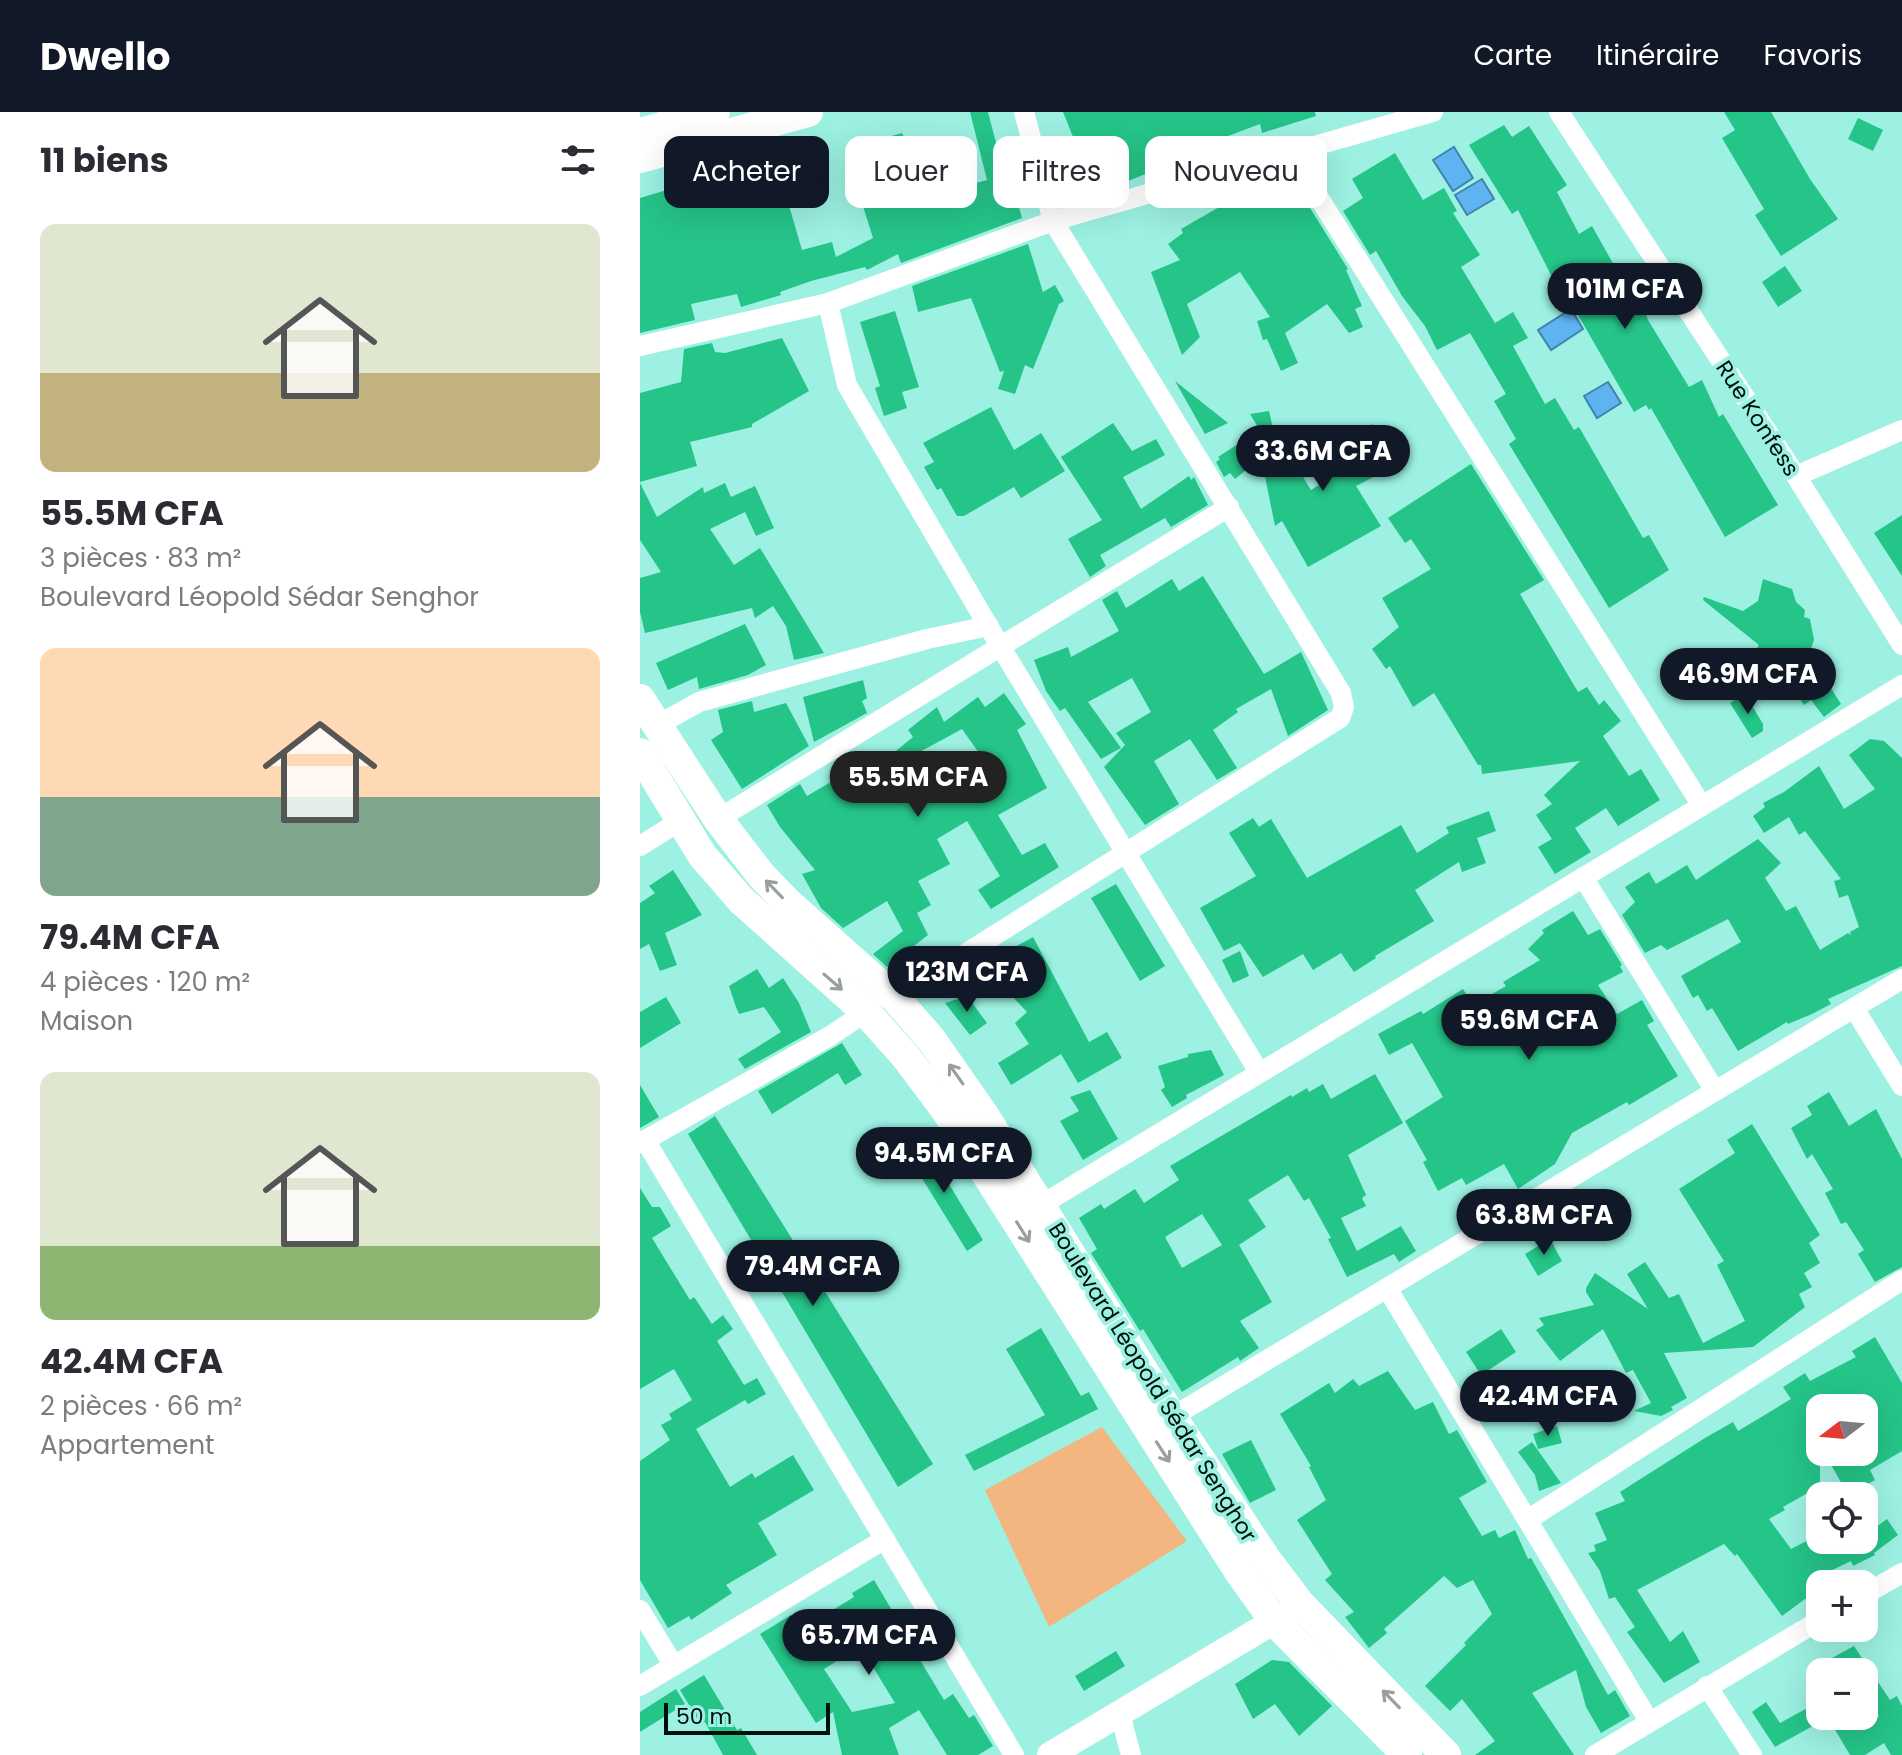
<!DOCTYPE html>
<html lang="fr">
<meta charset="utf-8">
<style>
:root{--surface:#fff;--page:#f2f2f3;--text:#2b2b33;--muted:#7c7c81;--accent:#111827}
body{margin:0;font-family:Poppins,sans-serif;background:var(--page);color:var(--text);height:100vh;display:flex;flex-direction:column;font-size:30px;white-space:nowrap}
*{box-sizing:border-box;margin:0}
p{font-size:26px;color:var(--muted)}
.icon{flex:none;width:44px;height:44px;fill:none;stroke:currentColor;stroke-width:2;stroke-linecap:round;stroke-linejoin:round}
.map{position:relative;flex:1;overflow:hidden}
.panel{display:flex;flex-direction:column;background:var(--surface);width:640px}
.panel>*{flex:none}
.hud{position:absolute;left:24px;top:24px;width:760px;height:72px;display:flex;gap:16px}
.needle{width:52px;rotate:254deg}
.tools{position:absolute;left:1166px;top:1282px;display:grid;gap:16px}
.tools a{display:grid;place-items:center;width:72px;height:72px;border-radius:16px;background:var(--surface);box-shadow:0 8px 32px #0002;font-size:40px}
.scale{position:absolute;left:24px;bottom:20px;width:166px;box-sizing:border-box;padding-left:8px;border:4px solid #00100d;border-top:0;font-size:22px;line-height:28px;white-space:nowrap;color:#00100d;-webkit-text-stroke:6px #9cf1e2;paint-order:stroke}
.price{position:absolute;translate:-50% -68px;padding:0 18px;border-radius:28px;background:var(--accent);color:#fff;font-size:26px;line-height:52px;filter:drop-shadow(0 2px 4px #0008)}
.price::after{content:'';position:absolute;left:50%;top:48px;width:24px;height:18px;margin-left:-12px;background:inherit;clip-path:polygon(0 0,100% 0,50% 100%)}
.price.active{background:#222;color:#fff}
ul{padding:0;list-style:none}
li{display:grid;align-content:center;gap:16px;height:424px;padding:0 40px}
li span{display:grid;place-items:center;height:248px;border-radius:16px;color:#555}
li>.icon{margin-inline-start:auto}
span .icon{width:144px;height:144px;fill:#fffc;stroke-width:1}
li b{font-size:34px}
h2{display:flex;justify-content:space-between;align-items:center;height:96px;padding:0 40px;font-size:34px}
.tag{padding:0 28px;border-radius:16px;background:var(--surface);box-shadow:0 8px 32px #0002;font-size:28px;line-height:72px}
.tag.active{background:var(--accent);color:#fff}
header{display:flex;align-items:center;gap:48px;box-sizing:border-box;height:112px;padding:0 40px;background:var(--accent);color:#fff}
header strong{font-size:38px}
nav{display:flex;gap:44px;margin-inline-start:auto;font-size:28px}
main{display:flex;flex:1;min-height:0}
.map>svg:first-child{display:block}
.green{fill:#f3b680}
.water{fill:#5eb4f1;stroke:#4283ad;stroke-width:2}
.building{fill:#25c488;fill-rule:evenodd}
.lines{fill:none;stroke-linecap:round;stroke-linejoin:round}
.minor{stroke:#fff;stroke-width:20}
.tertiary{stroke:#fff;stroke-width:26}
.secondary{stroke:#fff;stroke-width:30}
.oneway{stroke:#999f9e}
.labels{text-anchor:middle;stroke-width:8;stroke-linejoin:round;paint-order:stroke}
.street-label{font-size:22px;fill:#00100d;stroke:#9cf1e2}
</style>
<header>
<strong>Dwello</strong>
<nav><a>Carte</a><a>Itinéraire</a><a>Favoris</a></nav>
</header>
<main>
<section class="panel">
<h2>11 biens<svg class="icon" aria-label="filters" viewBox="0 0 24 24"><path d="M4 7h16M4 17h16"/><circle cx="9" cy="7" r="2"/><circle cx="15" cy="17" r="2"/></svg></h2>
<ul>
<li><span style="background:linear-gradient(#dfe7d0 60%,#c2b280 0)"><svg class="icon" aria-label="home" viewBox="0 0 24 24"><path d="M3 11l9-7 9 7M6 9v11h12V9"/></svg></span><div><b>55.5M CFA</b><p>3 pièces · 83 m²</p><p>Boulevard Léopold Sédar Senghor</p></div></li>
<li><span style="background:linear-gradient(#ffd9b3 60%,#7fa58c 0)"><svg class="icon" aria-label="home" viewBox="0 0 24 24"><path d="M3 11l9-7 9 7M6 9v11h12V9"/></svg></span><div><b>79.4M CFA</b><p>4 pièces · 120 m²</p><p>Maison</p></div></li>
<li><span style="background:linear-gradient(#dfe7d0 70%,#8fb573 0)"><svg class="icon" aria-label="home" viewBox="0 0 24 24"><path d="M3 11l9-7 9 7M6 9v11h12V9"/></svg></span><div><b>42.4M CFA</b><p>2 pièces · 66 m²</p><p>Appartement</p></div></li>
</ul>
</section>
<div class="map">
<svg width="1262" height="1643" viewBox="0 0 1262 1643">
<rect width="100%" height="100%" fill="#9cf1e2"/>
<!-- green -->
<polygon class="green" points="462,1315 547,1429 409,1515 345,1378"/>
<!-- water -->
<g class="water">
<polygon points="814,35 833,66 813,79 793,48"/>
<polygon points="842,67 854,87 827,103 815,83"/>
<polygon points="931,197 943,217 911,238 898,218"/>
<polygon points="968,270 981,291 957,306 944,284"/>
</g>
<!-- building -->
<g class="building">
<polygon points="330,0 348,0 362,54 367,53 382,106 261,151 258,142 227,158 225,155 171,169 140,180 141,183 101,195 97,182 51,192 55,208 0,221 0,86 40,74 39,70 162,35 173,72 145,80 162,138 192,130 196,145 233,126 205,37 262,21 275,48 283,79 298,75 300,81 347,68"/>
<polygon points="423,0 675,0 676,4 622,21 620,12 572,30 574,34 449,85 435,50 442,47"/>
<polygon points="1084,0 1131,0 1170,67 1198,107 1141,144 1115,103 1124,97 1082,26 1095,18"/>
<polygon points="1218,6 1243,18 1233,39 1208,27"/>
<polygon points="864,13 872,25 889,14 927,73 917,80 939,122 952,114 975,155 979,153 996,190 1001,188 1008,208 1049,275 1062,268 1079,305 1083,302 1138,393 1085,425 1011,296 1009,298 1006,293 994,300 934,196 932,197 913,167 878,98 872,102 829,33"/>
<polygon points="755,41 783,88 804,76 817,99 813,101 840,143 821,155 855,211 873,200 888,226 873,234 905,292 915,286 934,318 939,315 1003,426 1009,423 1029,458 969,496 869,332 876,327 854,289 866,282 830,221 797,238 785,214 762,184 736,139 730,143 703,99 723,86 712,67"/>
<polygon points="647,59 708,157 706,158 722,194 715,197 723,215 709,221 687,192 645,221 658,251 641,259 627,227 623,228 617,209 630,205 600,160 547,192 560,225 542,243 511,160 540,148 528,132 543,121 541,117 581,94 574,83 597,70 623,62 628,71"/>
<polygon points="388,132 403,180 415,173 424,189 419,192 393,257 385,253 375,282 358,277 364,259 360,260 331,186 278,200 272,174"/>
<polygon points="1145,154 1162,179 1138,195 1122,170"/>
<polygon points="255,199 279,275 262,280 267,296 244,304 235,276 240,274 220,210"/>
<polygon points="142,226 169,279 112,312 112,315 50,330 57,354 0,370 0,281 41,270 44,237 72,231 75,240 85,241"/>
<polygon points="535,269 588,311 565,322"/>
<polygon points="351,295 374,338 401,321 425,359 381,386 374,375 324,404 317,404 301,376 297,378 284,355 294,350 283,331"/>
<polygon points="629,299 641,352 651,345 671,378 707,356 693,335 733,312 755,354 716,374 741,414 668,455 642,409 635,414 616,320 619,317 610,302"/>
<polygon points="473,311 492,339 516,327 525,343 483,365 501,397 549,364 551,368 554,365 568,393 531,415 525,406 460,443 466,454 450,465 428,427 462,408 421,345"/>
<polygon points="598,332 611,354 595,367 590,361 584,365 576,350 580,347 578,345"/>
<polygon points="831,352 904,468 880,482 938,580 947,575 959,593 964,588 981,609 963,624 989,664 1001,657 1020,688 978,714 966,696 935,716 951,740 915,762 898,735 912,727 896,703 912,692 904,683 940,649 842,662 841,653 838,653 794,581 773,595 750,554 746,557 732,537 759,515 742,486 791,457 771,427 765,431 748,406"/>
<polygon points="0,371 17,405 63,375 64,381 85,371 91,385 115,374 134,416 116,424 105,400 70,417 94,453 120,436 184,541 154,548 146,514 133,494 115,506 112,496 5,521 0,500 0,466 21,460 0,428"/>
<polygon points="1262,403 1262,464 1234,421"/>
<polygon points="563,464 624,562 661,540 688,598 648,624 631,577 596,597 598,600 573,618 597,656 577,668 550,627 514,649 539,692 505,713 464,655 485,633 476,621 511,600 492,566 448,590 481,636 461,647 425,596 420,599 406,579 394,548 428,535 431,545 479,519 462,488 477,479 486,496 532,467 539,479"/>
<polygon points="1123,467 1152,477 1156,490 1165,498 1164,505 1170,507 1174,528 1169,542 1201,592 1184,605 1171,588 1164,593 1151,573 1158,567 1105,555 1119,533 1063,488 1064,485 1103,499 1118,489"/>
<polygon points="105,512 126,553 108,563 59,577 57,565 28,578 16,551"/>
<polygon points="223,568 227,586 222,589 227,601 174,630 163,585"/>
<path d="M364,581L386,612L377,618L407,676L358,703L382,743L405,731L419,755L351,797L338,778L360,764L327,709L297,727L310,752L278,769L291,793L277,801L288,823L247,855L233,842L263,819L247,789L203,816L181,796L162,762L175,758L140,715L127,693L160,672L167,684L240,641L245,648L273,625L268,618L297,595L304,610L338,585L345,595ZM322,617L346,651L311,672L276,642Z"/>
<polygon points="1105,582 1123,612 1123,619 1112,626 1090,591"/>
<polygon points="112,589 114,600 146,591 169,634 102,677 71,628 83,620 78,598"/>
<polygon points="1230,627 1244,629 1262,646 1262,854 1188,887 1191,892 1172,902 1148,912 1147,910 1098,939 1072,896 1067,899 1058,883 1053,886 1041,864 1101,830 1088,807 1027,838 1021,833 1005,841 982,803 995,790 985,775 1009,760 1016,772 1047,753 1056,768 1118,727 1141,751 1125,766 1146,799 1156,794 1180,838 1208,821 1211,823 1210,820 1219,815 1208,783 1199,786 1194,769 1201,767 1165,719 1159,723 1149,705 1124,721 1113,704 1125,695 1123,691 1144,680 1179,654 1204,697 1235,677 1209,643"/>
<polygon points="849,699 856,719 837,726 846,751 822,760 819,750 775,778 794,809 735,844 736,846 714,860 701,841 673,858 663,842 623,865 600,831 584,839 560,796 616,764 589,721 613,706 619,715 631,707 667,766 761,713 777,741 809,721 806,715"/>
<polygon points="33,758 62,803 25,821 37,853 20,859 9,832 0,837 0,791 15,781 9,774"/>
<polygon points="476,772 525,854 500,869 451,786"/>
<polygon points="933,799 948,823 960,817 982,853 980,854 983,860 958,873 977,902 1002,888 1014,909 1007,913 1038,964 989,993 987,990 932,1021 915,1052 878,1077 864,1052 826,1073 822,1066 798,1079 783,1050 787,1048 765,1009 803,985 772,931 749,943 738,922 781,899 783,902 823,877 833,893 866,874 863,870 900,848 888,837 904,821 902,818"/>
<polygon points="393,825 449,930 467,920 482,946 438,971 421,942 371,973 358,951 389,932 375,911 387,900 354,865 376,850 370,838"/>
<polygon points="600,839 609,864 593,871 582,848"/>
<polygon points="117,857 129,876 143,866 159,891 171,920 105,957 98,947 141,920 124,895 99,902 96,895 89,874"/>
<polygon points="327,884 347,911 330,923 305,891"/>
<polygon points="26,885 41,911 0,936 0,900"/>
<polygon points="202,931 222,963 205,973 198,961 132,1002 118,979"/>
<polygon points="571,938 584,963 546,983 547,986 532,995 521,978 525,975 518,954 548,945 548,942"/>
<path d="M735,962L763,1011L708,1043L726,1083L722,1086L726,1094L701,1106L717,1139L761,1114L776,1139L759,1150L754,1142L707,1165L688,1127L691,1126L669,1086L664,1089L648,1063L608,1088L626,1115L599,1133L632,1190L600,1209L619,1236L600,1249L598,1245L542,1280L503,1217L500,1219L451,1141L457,1137L439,1106L461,1092L464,1097L495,1077L504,1091L539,1068L530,1054L651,983L652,985L667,976L669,980L683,972L691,987ZM562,1102L582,1133L542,1156L525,1125Z"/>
<polygon points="0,973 19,1005 0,1016"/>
<polygon points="450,978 478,1027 443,1048 420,1009 439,999 430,985"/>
<polygon points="1189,980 1209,1014 1236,997 1262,1047 1262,1155 1235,1170 1218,1142 1224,1138 1206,1110 1201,1112 1185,1081 1193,1077 1172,1042 1167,1047 1151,1016 1172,1003 1167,994"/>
<polygon points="75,1004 293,1352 258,1375 48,1022"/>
<polygon points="1112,1012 1180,1123 1169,1131 1180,1151 1164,1161 1172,1175 1159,1182 1165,1195 1113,1235 1024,1241 1047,1286 1031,1295 1033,1298 1021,1304 994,1299 1011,1291 993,1258 986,1261 963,1217 920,1249 896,1218 904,1213 899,1206 954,1193 946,1180 946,1176 955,1161 1008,1197 987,1162 1005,1150 1029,1186 1039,1182 1063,1231 1105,1209 1077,1153 1084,1149 1039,1077 1095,1041 1087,1028"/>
<polygon points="282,1028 343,1128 327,1139 265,1039"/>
<polygon points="0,1076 12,1095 20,1095 31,1114 12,1126 50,1188 54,1185 72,1212 83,1203 93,1217 77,1229 104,1273 117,1266 126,1282 108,1292 105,1288 56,1317 90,1375 112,1361 115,1366 153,1343 174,1378 118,1411 137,1443 86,1473 92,1481 51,1508 49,1504 28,1516 0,1468 0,1349 30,1328 21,1313 32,1307 29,1302 52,1288 34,1257 0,1277"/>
<polygon points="910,1127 922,1149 898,1164 885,1142"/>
<polygon points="401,1216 441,1284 449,1280 458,1297 334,1359 325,1343 405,1303 366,1237"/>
<polygon points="861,1217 876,1240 841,1263 826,1240"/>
<polygon points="1235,1225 1262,1271 1262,1339 1230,1358 1235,1368 1208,1383 1184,1340 1224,1340 1224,1296 1180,1296 1180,1374 1143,1395 1145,1398 1129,1407 1151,1437 1180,1422 1180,1428 1224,1428 1224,1424 1247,1407 1258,1423 1234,1441 1235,1443 1213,1454 1211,1449 1180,1464 1180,1476 1142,1504 1097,1442 1095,1444 1084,1432 997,1478 1030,1530 1043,1519 1060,1550 1024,1571 987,1520 995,1515 975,1485 969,1487 960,1459 948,1441 956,1439 954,1433 967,1428 955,1401 985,1389 980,1380 1065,1326 1093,1310 1098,1319 1151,1287 1143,1275 1165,1261 1170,1269 1216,1245 1212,1239"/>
<polygon points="748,1259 775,1298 793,1290 809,1322 817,1318 847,1370 819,1386 842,1424 855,1418 859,1426 875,1418 888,1447 891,1446 968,1583 975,1578 990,1604 961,1621 946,1595 936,1558 892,1581 934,1643 835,1643 855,1629 822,1587 810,1599 785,1574 826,1533 824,1531 852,1502 833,1468 817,1476 804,1464 744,1517 747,1521 729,1536 705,1505 714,1500 685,1468 692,1462 657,1408 686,1388 669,1355 671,1354 640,1302 689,1271 695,1281 713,1267 719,1274"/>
<polygon points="917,1314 922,1331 898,1337 893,1322"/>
<polygon points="611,1328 636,1378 610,1391 582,1342"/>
<polygon points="892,1330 921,1371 899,1379 895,1363 878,1340"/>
<path d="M234,1468L256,1505L269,1497L279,1513L269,1520L282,1540L277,1543L304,1588L313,1582L329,1606L334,1603L353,1634L338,1643H307L279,1598L249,1616L259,1643H202L193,1600L176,1611L120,1522L151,1503L159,1516L171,1509L172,1511L214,1485L212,1481ZM218,1536L226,1549L228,1547L255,1591L212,1600L184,1557Z"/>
<polygon points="1214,1534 1250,1588 1257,1584 1262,1594 1262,1643 1251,1643 1244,1631 1225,1643 1210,1643 1187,1604 1239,1604 1224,1580 1224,1560 1194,1560 1188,1548"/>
<polygon points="476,1539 485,1554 444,1579 435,1564"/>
<polygon points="632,1548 649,1550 692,1594 659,1624 635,1592 613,1607 595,1572"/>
<polygon points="64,1563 97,1618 101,1616 117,1643 83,1643 65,1610 61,1613 40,1578"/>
<polygon points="36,1577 45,1592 0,1620 0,1600"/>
<polygon points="1180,1589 1180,1610 1135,1635 1112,1600 1126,1590 1140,1611"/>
</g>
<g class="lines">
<!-- minor -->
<g class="minor">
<polyline points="919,0 1156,364 1262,533"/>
<polyline points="650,40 1062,694"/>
<polyline points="188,191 207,273 360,534 619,960"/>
<polyline points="0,234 188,191 413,109 793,0"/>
<polyline points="1156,364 1262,318"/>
<polyline points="16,614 59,590 287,527 349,514"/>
<polyline points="78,707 589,395"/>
<polyline points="0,734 40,709"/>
<polyline points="943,765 1075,979"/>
<polyline points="255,886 700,606 704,595 701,581 413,109 384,0"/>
<polyline points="1214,896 1262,974"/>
<polyline points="5,1028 374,1643"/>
<polyline points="0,1031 190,924 226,900"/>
<polyline points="401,1093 1262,573"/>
<polyline points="747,1176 1009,1609"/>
<polyline points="532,1305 1262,867"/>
<polyline points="889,1407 1262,1168"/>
<polyline points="1224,1483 1262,1461"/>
<polyline points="0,1498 34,1554"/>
<polyline points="0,1574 245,1427"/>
<polyline points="1067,1574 1112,1643"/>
<polyline points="480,1602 491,1643"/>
<polyline points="955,1643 1180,1508"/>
</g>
<!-- tertiary -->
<polyline class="tertiary" points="410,1643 651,1499"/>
<!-- secondary -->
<g class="secondary">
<polyline points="0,21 75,0"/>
<polyline points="0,46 168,0"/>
<polyline points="0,587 78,707 121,763 147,790 255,886 291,927 344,1003 532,1305 626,1447 660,1492 806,1643"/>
<polyline points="0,641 62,743 101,788 226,900 266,945 305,997 598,1458 635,1510 767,1643"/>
</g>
</g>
<!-- one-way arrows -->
<defs><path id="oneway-shaft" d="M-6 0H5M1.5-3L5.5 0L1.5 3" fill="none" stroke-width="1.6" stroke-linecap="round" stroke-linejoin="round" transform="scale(2)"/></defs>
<g class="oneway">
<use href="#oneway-shaft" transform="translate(134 777) rotate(-134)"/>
<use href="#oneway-shaft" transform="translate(193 870) rotate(41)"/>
<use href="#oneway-shaft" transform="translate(316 962) rotate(-125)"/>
<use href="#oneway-shaft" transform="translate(383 1120) rotate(58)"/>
<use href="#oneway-shaft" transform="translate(523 1340) rotate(57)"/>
<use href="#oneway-shaft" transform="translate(751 1587) rotate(-134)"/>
</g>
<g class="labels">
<!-- street labels -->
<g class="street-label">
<text transform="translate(1118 306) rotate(57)" y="8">Rue Konfess</text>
<text transform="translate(513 1270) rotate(58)" y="8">Boulevard Léopold Sédar Senghor</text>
</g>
</g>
</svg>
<div class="tools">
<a><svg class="needle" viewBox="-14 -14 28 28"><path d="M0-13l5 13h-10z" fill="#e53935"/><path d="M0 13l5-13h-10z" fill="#7c7c81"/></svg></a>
<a><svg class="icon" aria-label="locate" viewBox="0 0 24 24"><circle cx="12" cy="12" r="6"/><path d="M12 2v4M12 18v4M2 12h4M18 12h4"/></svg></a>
<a>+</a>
<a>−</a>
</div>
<div class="scale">50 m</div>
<b class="price" style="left:985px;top:219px">101M CFA</b>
<b class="price" style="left:683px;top:381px">33.6M CFA</b>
<b class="price" style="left:1108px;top:604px">46.9M CFA</b>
<b class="price active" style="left:278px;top:707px">55.5M CFA</b>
<b class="price" style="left:327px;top:902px">123M CFA</b>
<b class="price" style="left:889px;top:950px">59.6M CFA</b>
<b class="price" style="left:304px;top:1083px">94.5M CFA</b>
<b class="price" style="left:904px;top:1145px">63.8M CFA</b>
<b class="price" style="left:173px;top:1196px">79.4M CFA</b>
<b class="price" style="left:908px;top:1326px">42.4M CFA</b>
<b class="price" style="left:229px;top:1565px">65.7M CFA</b>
<div class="hud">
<a class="tag active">Acheter</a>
<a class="tag">Louer</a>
<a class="tag">Filtres</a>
<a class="tag">Nouveau</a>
</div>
</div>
</main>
